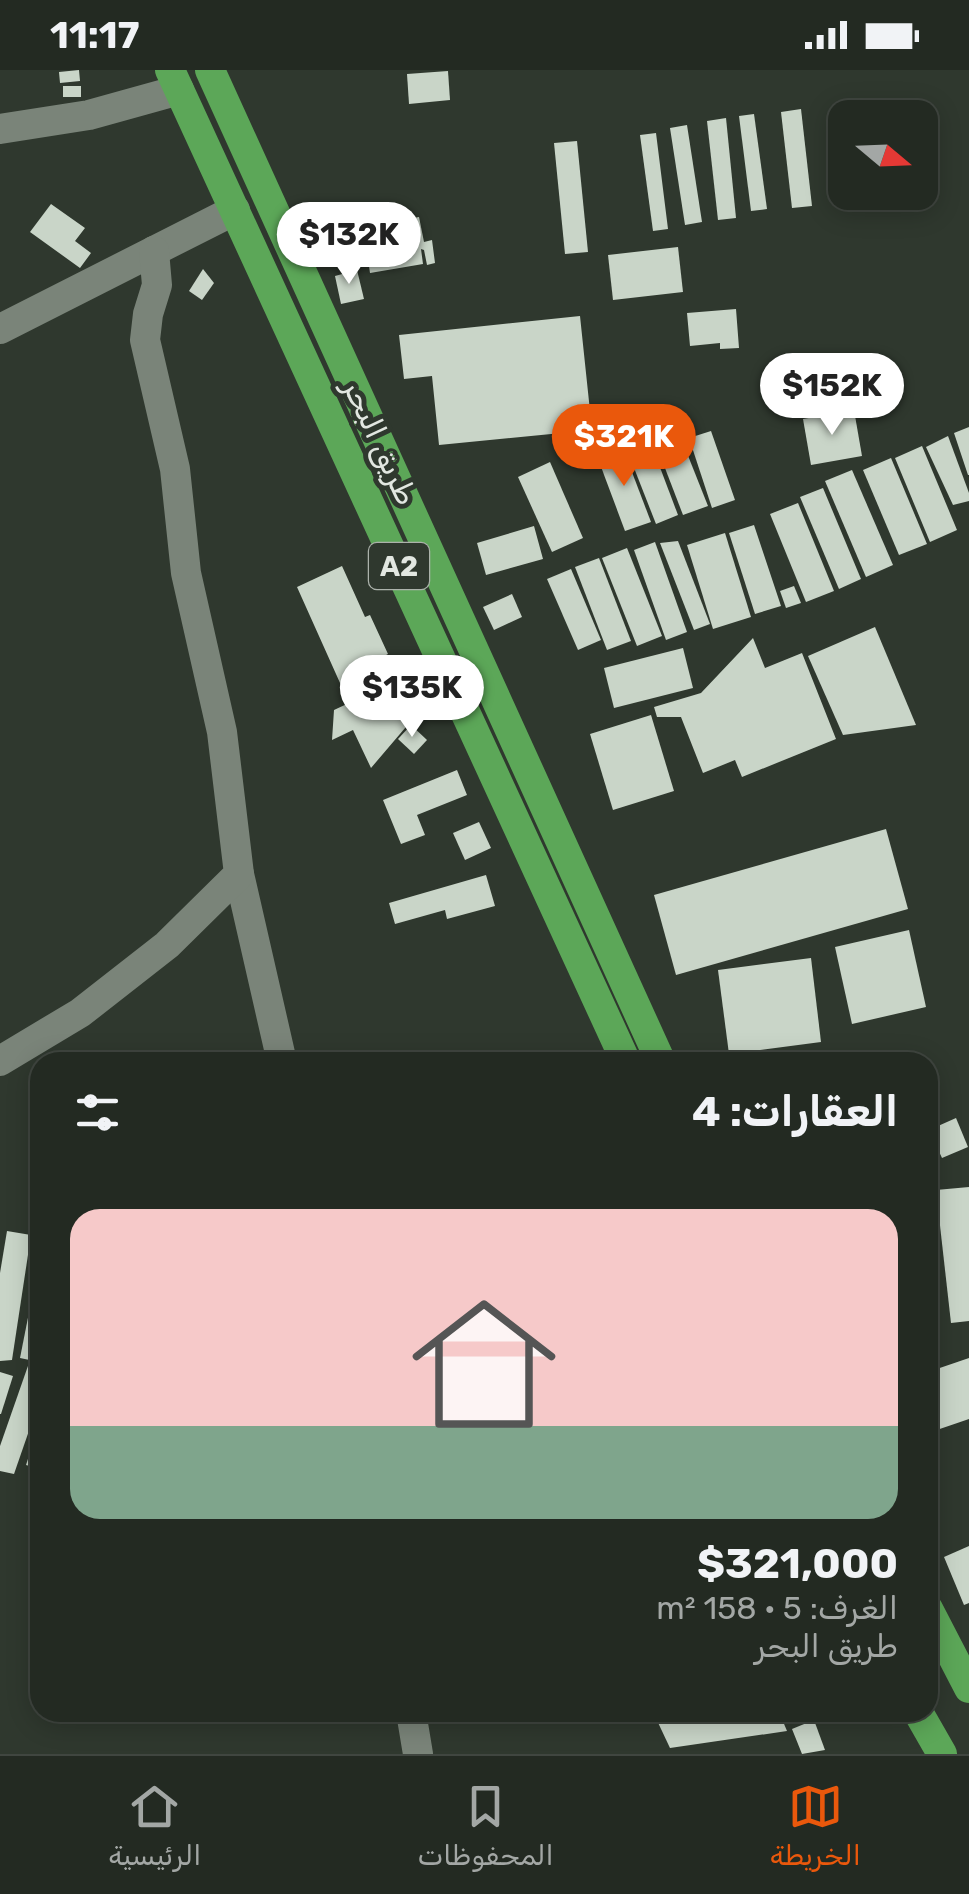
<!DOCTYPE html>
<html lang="ar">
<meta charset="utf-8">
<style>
:root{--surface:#232a22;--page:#2b322a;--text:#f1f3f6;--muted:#a3a7a5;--line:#404640;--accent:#ea580c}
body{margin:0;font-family:Rubik,"Noto Sans Arabic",sans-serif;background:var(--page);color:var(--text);direction:rtl;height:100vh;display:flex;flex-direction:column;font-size:38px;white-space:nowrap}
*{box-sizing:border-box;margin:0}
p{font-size:32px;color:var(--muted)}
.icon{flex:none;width:55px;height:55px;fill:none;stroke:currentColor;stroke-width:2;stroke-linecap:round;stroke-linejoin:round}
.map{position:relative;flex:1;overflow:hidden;direction:ltr}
.panel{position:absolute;left:30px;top:982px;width:908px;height:670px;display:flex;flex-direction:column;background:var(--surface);border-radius:30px;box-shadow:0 5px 25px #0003,0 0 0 2px var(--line);direction:rtl}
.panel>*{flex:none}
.needle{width:65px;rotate:109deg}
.buttons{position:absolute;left:828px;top:30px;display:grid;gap:20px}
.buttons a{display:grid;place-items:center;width:110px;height:110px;border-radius:20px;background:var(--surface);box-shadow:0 5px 25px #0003,0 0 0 2px var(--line);font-size:50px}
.price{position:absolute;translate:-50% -85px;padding:0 22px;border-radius:35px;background:#fff;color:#222;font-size:32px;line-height:65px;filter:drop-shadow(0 2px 5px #0008)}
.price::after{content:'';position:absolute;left:50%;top:60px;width:30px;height:22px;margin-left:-15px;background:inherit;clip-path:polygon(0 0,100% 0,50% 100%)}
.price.selected{background:var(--accent);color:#fff}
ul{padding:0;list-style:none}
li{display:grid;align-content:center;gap:20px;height:530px;padding:0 40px}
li+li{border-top:2px solid var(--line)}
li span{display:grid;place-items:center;height:310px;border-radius:30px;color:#555}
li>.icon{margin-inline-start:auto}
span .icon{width:180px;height:180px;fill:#fffc;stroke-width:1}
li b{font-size:42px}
h2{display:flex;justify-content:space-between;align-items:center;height:120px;padding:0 40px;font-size:42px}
.status{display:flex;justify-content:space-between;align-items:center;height:70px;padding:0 50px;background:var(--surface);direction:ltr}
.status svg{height:28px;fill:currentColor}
.tabs{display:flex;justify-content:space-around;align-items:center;height:140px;border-top:2px solid var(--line);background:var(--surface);font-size:28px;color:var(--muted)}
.tabs a{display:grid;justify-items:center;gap:5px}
.tabs .selected{color:var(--accent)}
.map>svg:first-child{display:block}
.building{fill:#c9d5c8}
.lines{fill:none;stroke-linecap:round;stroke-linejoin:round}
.minor{stroke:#7a8479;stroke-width:30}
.highway{stroke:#5ca758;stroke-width:30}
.labels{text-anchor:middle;stroke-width:10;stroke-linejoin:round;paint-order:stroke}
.shield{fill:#2f382e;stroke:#acb2ab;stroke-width:2.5}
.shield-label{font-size:28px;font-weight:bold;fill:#e2e7e1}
.street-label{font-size:30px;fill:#e2e7e1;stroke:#2f382e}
</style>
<div class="status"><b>11:17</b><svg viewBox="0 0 49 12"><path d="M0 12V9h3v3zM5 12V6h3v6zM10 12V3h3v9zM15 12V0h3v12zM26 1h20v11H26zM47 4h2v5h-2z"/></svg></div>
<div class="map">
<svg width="969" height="1684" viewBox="0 0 969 1684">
<rect width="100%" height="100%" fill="#2f382e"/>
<!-- building -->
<g class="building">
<polygon points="79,0 80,11 60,13 59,2"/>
<polygon points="448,1 450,30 409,34 407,4"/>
<rect x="63" y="16" width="18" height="11"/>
<polygon points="801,39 812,136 792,138 781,42"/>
<polygon points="754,44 767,139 751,141 739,46"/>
<polygon points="726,48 736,148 718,150 707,51"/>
<polygon points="687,55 702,152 685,155 670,58"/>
<polygon points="656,63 668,159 653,161 640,65"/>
<polygon points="577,71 588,182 565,184 554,73"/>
<polygon points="51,134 85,158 75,171 91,183 80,198 30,162"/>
<polygon points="419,147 424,172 432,170 435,193 427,195 424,180 421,179 423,194 370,203 366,176 352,178 349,159"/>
<polygon points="678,177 683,222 613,230 608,185"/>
<polygon points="203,199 214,213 202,230 189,221"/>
<polygon points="357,200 364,229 341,234 335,206"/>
<polygon points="736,239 739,278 720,279 720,273 690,276 687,243"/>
<polygon points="580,246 592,360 439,375 432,306 404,309 399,265"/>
<polygon points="854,340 862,386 811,395 803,349"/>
<polygon points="969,357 969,405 968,405 954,363"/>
<polygon points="711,361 735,430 712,438 689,368"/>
<polygon points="679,363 708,436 683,445 655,372"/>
<polygon points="948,366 969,423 969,431 953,435 926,377"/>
<polygon points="650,371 678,445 656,454 627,380"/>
<polygon points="622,376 651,452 625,461 597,386"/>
<polygon points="922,376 957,460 930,472 895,388"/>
<polygon points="891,388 927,474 899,485 863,400"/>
<polygon points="550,392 583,468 552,482 518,407"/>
<polygon points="852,400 893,495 866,507 825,411"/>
<polygon points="823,418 861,509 839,519 800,427"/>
<polygon points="798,433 834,521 806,532 770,444"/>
<polygon points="754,455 781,536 755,544 729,463"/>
<polygon points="534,456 543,489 486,505 477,473"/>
<polygon points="725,463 751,547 713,559 687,475"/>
<polygon points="678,471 710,554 694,560 660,473"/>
<polygon points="655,472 687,562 666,570 634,480"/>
<polygon points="627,478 662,566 637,576 602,488"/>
<polygon points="599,488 631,571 607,580 575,497"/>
<polygon points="342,496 365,547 370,545 388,584 374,591 390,585 407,622 400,625 411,651 371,698 353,660 332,670 334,640 349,633 297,517"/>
<polygon points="571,499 601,570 578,580 547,509"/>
<polygon points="794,516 801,533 786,538 780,521"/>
<polygon points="512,524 522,547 494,560 483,537"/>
<polygon points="875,557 916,655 843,665 808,586"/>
<polygon points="753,568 765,598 802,583 836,669 742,707 735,690 703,703 681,647 657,647 654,637 701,623"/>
<polygon points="683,578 693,618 614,638 604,598"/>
<polygon points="651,645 674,721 613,740 590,664"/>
<polygon points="411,655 427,670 414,684 398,669"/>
<polygon points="457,700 467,725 417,745 425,765 401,774 383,730"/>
<polygon points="479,752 491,778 465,790 453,763"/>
<polygon points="886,759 908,839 676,905 654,825"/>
<polygon points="486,805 495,836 447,849 445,840 395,854 389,833"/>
<polygon points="909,860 926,937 852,954 835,877"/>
<polygon points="811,888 821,972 729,984 718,900"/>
<polygon points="956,1048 968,1077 942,1088 929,1060"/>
<polygon points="969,1117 969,1251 951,1253 936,1120"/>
<polygon points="7,1161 31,1165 12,1290 0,1291 0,1203"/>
<polygon points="38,1197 40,1197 39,1292 20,1288"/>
<polygon points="969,1288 969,1349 928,1363 928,1302"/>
<polygon points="29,1293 40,1296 40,1329 14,1404 0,1401 0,1376"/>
<polygon points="0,1302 13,1306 1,1344 0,1344"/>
<polygon points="39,1355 40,1355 40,1399 26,1395"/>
<polygon points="929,1375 940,1426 930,1428 928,1418"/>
<polygon points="969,1476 969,1533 964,1535 944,1487"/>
<polygon points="653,1642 779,1642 787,1661 670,1678"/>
<polygon points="814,1650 825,1680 802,1684 792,1659"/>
</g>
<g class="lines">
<!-- minor -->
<g class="minor">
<polyline points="0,59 89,45 179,20"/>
<polyline points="0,259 235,140"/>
<polyline points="239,804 282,992"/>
<polyline points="0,991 80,943 167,875 239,804 222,662 186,503 175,399 145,270 148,244 157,215 154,181"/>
<polyline points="411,1642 418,1684"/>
</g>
<!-- highway -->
<g class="highway">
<polyline points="170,0 626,992"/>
<polyline points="210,0 661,992"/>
<polyline points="928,1539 969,1618"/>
<polyline points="918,1642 942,1684"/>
</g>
</g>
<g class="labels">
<!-- shield labels -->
<rect class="shield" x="369" y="473" width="60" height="46" rx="8"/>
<g class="shield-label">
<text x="399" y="506">A2</text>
</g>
<!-- street labels -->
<g class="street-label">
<text transform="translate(380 372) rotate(65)" y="10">طريق البحر</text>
</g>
</g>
</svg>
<div class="buttons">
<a><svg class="needle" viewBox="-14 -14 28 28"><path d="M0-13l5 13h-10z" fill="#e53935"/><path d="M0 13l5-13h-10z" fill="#a3a7a5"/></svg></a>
</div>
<b class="price" style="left:349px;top:217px">$132K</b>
<b class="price" style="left:832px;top:368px">$152K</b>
<b class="price selected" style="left:624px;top:419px">$321K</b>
<b class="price" style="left:412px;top:670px">$135K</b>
<section class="panel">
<h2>العقارات: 4<svg class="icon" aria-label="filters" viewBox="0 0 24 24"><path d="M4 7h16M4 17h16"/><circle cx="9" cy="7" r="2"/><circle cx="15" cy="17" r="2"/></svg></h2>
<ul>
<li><span style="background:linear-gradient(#f6c9c9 70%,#7fa58c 0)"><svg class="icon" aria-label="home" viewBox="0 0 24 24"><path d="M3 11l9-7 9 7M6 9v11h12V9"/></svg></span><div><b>$321,000</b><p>الغرف: 5 · 158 m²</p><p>طريق البحر</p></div></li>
</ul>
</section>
</div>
<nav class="tabs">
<a class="selected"><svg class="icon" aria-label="map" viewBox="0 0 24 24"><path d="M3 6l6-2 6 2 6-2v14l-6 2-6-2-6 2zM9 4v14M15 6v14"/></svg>الخريطة</a>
<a><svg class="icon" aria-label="saved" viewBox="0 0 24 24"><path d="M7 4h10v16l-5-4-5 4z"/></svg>المحفوظات</a>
<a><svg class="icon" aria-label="home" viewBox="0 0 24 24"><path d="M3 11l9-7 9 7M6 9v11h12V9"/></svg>الرئيسية</a>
</nav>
